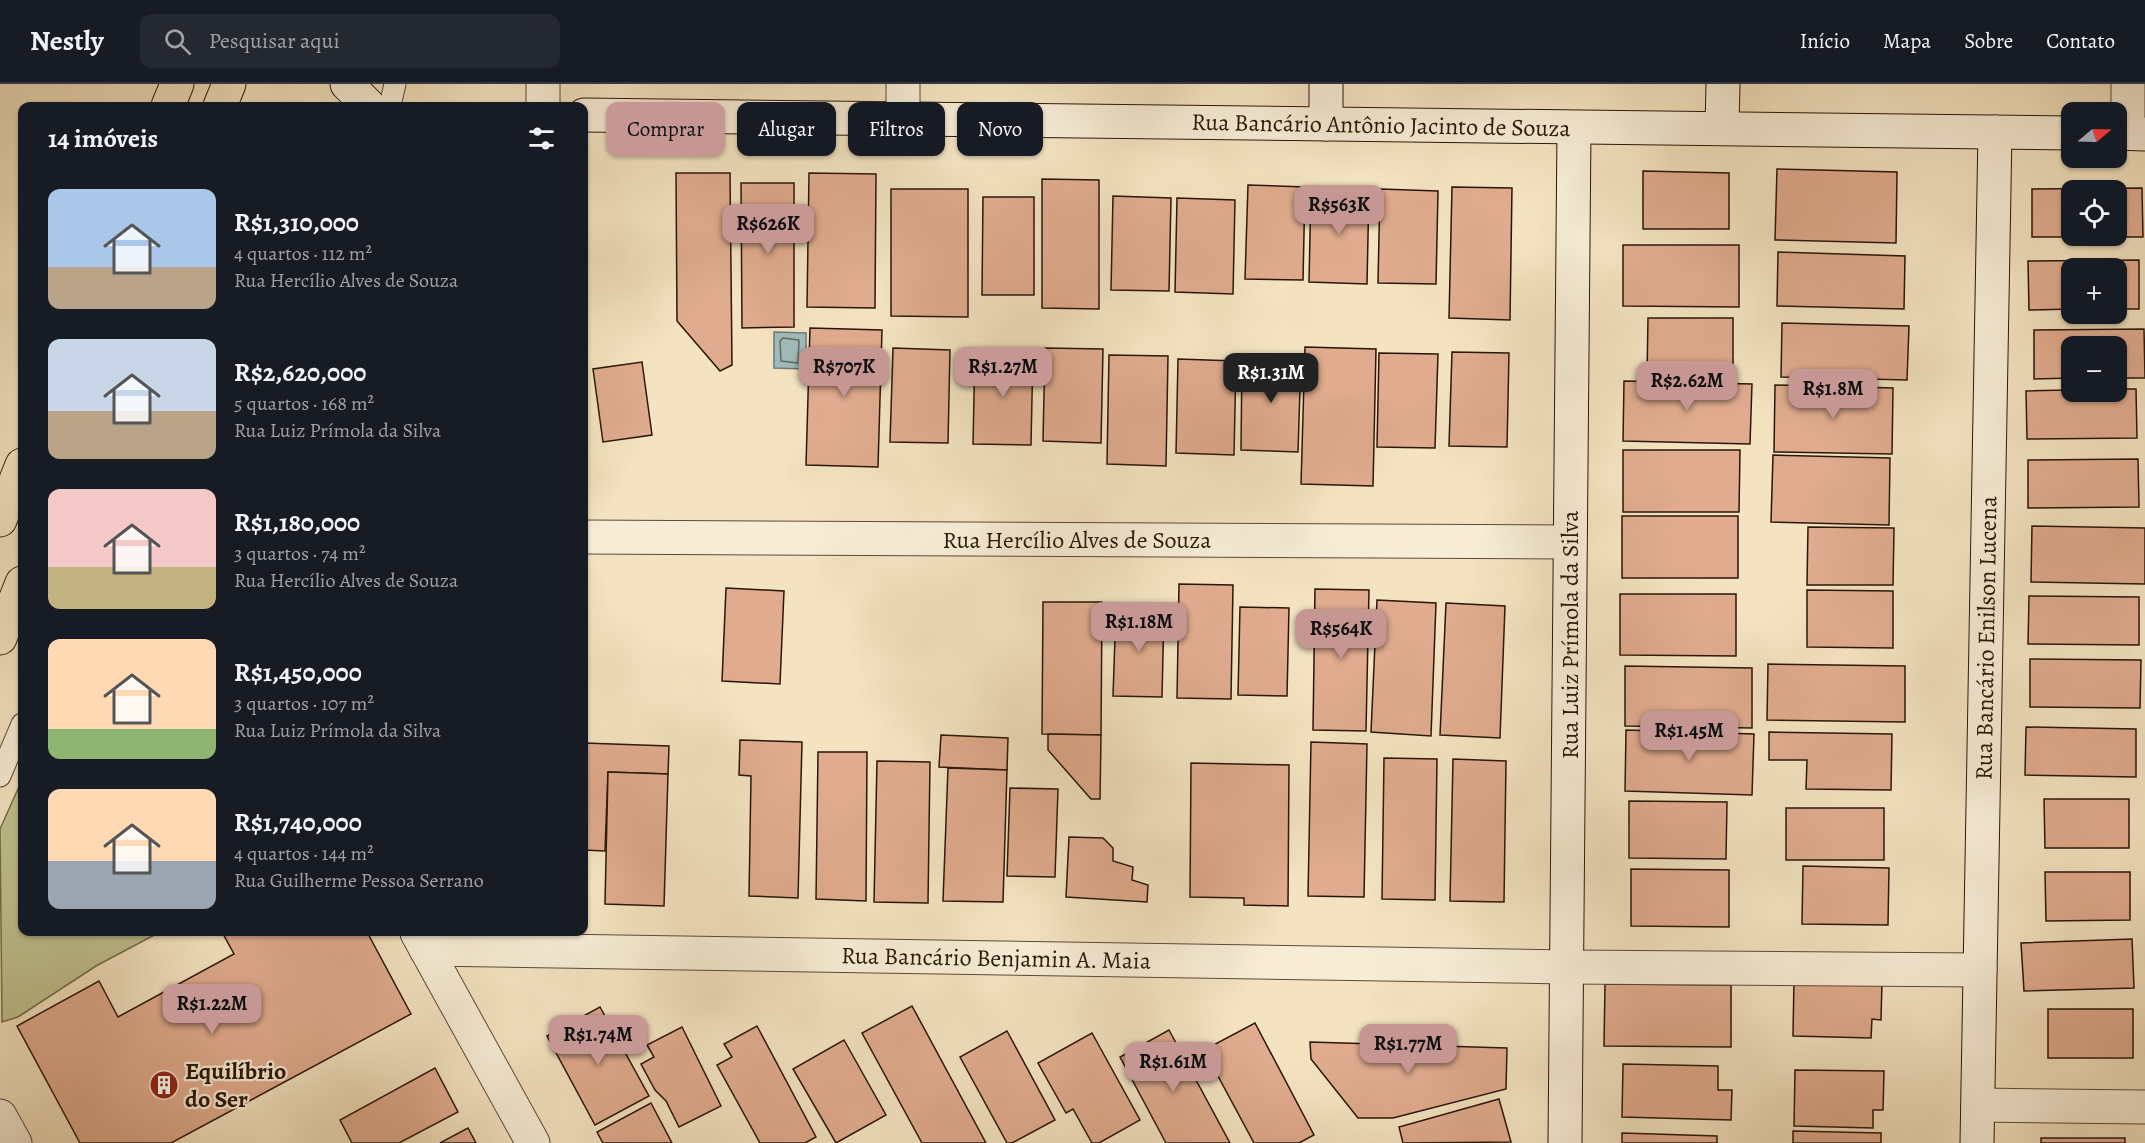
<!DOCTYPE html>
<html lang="pt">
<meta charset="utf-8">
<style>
:root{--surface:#171b24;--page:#242831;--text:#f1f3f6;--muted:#9ea1a6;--line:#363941;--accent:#c59692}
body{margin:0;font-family:Alegreya,serif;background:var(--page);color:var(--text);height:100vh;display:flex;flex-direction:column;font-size:22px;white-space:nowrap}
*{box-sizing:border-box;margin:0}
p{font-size:20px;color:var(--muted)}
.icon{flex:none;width:33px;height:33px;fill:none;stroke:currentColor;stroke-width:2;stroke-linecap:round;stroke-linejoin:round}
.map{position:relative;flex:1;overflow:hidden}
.details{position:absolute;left:18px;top:18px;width:570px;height:834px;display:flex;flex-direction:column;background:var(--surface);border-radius:12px;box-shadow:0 2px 4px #0004}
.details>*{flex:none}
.guide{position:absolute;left:606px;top:18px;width:570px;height:54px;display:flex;gap:12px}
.needle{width:39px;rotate:71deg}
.controls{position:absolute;left:2061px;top:18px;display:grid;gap:12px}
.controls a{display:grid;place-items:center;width:66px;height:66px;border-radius:12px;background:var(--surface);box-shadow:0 2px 4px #0004;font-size:30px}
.price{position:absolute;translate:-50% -51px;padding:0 14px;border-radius:12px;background:var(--accent);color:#111;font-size:20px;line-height:39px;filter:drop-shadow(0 2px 3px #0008)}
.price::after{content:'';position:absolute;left:50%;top:36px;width:18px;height:14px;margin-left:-9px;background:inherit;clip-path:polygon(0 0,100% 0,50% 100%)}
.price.active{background:#222;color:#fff}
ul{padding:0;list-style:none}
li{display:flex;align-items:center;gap:18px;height:150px;padding:0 30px}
li span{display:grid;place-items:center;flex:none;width:168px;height:120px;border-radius:12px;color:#555}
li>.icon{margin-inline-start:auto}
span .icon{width:72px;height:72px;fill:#fffc;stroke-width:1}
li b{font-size:26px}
h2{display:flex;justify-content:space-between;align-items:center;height:72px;padding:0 30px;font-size:26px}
.pill{padding:0 21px;border-radius:12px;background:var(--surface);box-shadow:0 2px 4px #0004;font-size:21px;line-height:54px}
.pill.active{background:var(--accent);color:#111}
header{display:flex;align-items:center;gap:36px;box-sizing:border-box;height:84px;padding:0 30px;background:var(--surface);border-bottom:2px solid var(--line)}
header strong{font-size:28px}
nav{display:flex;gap:33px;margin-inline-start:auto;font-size:21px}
.search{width:420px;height:54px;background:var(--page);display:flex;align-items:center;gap:15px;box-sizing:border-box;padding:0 21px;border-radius:12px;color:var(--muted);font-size:22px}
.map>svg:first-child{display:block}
.green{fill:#c0c28f;stroke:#756c4c;stroke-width:1.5}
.water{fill:#9fbcbc;stroke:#707a75;stroke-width:1.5}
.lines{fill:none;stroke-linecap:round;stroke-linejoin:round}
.shore{stroke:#646963;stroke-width:1.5}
.building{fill:#e0ab8e;stroke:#2a160a;stroke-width:1.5;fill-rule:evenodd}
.lane-casing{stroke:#5c4938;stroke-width:23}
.street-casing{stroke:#5c4938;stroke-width:35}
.secondary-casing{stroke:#2a160a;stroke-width:35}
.primary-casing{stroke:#2a160a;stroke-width:35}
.lane{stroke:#f7edd6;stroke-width:21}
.street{stroke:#f7edd6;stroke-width:33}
.secondary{stroke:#f7edd6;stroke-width:33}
.primary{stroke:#f3e3c0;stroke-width:33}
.labels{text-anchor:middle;stroke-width:4.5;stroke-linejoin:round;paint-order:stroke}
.street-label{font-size:24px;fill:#2a160a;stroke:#f7edd6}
.poi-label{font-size:24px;font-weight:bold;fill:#2a160a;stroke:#f7edd6;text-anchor:start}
</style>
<header>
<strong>Nestly</strong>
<div class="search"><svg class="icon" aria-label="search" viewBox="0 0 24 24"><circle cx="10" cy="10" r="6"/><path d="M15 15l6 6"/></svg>Pesquisar aqui</div>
<nav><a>Início</a><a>Mapa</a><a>Sobre</a><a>Contato</a></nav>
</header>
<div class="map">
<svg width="2145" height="1059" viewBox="0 0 2145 1059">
<rect width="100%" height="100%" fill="#f3e3c0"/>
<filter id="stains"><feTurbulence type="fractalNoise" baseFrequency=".00333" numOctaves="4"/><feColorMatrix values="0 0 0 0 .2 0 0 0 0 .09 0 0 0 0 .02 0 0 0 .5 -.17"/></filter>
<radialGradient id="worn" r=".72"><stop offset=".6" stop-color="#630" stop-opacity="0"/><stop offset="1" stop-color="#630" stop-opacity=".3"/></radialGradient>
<!-- green -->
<polygon class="green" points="22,696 22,848 160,848 96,882 18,933 2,938 0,745"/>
<!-- water -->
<polygon class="water" points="774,248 806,249 806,285 774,284"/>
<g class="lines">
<!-- shore -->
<polygon class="shore" points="783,254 799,256 798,279 781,277 780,257"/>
</g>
<!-- building -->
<g class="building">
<polygon points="1777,85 1897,88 1896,159 1775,156"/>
<polygon points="1643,87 1729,89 1729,145 1643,145"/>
<polygon points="676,89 730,89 732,281 720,287 677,237"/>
<polygon points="809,89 876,90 875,224 807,223"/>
<polygon points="1042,95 1099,96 1099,225 1042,224"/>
<polygon points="741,99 794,99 794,243 742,244"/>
<polygon points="1248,101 1305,103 1303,196 1245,195"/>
<polygon points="1452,103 1512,104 1510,236 1449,234"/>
<path d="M2142,104L2143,153H2032V105ZM2072,106H2116V152H2072Z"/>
<polygon points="891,105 968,105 968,233 891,232"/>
<polygon points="1311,105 1369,106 1367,200 1309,198"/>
<polygon points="1380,105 1438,107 1436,200 1378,199"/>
<polygon points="1113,112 1171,114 1169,207 1111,206"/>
<polygon points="983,113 1034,113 1034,211 982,211"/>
<polygon points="1177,114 1235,116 1233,210 1175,208"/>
<polygon points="1623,161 1739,161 1739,223 1623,222"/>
<polygon points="1778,168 1905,172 1904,225 1777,222"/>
<polygon points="2139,176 2139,225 2116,225 2116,184 2072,184 2072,225 2029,226 2028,177"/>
<polygon points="1648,234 1733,234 1733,292 1647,291"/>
<polygon points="1782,239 1909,242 1907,296 1781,293"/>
<polygon points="810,244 882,246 878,383 806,381"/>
<polygon points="2144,245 2145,294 2116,294 2116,262 2072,262 2072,294 2034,295 2034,246"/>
<polygon points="1305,263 1376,265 1373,402 1301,400"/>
<polygon points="893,264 950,266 948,359 890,358"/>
<polygon points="1045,264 1103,265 1101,359 1043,357"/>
<polygon points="975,266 1033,268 1031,361 973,360"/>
<polygon points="1452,268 1509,269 1507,363 1449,362"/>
<polygon points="1379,269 1438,270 1435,364 1377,363"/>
<polygon points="1109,271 1168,272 1166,382 1107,380"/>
<polygon points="1242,272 1301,274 1298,368 1241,366"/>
<polygon points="1178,275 1236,277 1234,371 1176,369"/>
<polygon points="642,278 652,351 603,358 593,285"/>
<polygon points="1624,297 1752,300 1750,360 1623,357"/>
<polygon points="1775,301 1893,304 1892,370 1774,368"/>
<polygon points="2116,305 2136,305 2137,354 2027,355 2026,307"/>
<polygon points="1623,366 1740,366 1739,428 1623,428"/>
<polygon points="1773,371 1890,374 1889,441 1771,438"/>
<polygon points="2138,375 2139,423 2028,424 2028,376"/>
<rect x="1622" y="432" width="116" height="62"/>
<polygon points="2032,442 2145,444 2145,500 2031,498"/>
<polygon points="1808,443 1894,444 1893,501 1807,501"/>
<polygon points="1179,500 1233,501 1231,615 1177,614"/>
<polygon points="726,504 784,507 780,600 722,597"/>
<polygon points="1315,505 1369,506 1366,647 1313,646"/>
<polygon points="1807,506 1893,507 1893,564 1807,563"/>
<polygon points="1620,510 1736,510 1736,572 1620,571"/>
<polygon points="2029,512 2139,513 2139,561 2028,560"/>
<polygon points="1377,516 1436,519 1431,652 1371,648"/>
<polygon points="1043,518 1102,518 1101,651 1042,650"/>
<polygon points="1446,519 1505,522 1500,654 1440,651"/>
<polygon points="1240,523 1289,524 1287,612 1238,611"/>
<polygon points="1116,524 1164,526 1162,613 1113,612"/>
<polygon points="2030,575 2141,576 2140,624 2030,623"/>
<polygon points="1768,580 1905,582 1905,638 1767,636"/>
<polygon points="1625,582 1752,584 1752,644 1625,642"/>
<polygon points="2026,643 2136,645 2136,693 2025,691"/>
<polygon points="1626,646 1754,650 1752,711 1625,707"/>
<polygon points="1769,648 1892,650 1891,706 1806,705 1807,676 1769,676"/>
<polygon points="1048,650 1101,651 1100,715 1091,715 1048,666"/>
<polygon points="941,651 1008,654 1007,686 939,683"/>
<polygon points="740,656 802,658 798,814 749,812 751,692 739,691"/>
<polygon points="1311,658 1367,660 1364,813 1308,812"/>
<polygon points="584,659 669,662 668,690 608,688 605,767 584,766"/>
<polygon points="818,668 867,668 866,817 816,815"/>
<polygon points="1384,674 1437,675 1435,816 1382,815"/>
<polygon points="1453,675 1506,677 1504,818 1450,817"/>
<polygon points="877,677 930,678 928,819 874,818"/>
<polygon points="1191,679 1289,681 1288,822 1244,821 1244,814 1190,813"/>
<polygon points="948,684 1007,686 1003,818 943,817"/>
<polygon points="608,688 668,690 664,822 605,820"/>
<polygon points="1010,704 1058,705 1055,793 1007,792"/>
<polygon points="2044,715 2129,715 2129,764 2045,764"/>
<polygon points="1629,717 1727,718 1726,775 1629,774"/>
<rect x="1786" y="724" width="98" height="52"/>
<polygon points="1069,753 1103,754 1113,764 1113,777 1133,783 1132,796 1148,801 1147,818 1066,813"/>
<polygon points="1803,782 1889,784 1888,841 1802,840"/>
<polygon points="1631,785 1729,786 1729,843 1631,842"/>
<polygon points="2045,788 2130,788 2130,836 2046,837"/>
<polygon points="222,848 367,848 411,930 171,1059 80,1059 17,942 99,897 118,933 234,870"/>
<polygon points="2132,855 2134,904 2024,907 2021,859"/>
<polygon points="1794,895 1882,897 1881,936 1872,935 1871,954 1793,952"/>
<polygon points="1605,900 1731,901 1731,963 1604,962"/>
<polygon points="912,922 986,1059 922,1059 862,949"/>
<polygon points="600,923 649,1012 595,1041 547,952"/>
<rect x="2048" y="925" width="85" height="49"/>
<polygon points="1255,939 1314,1051 1299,1059 1254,1059 1204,966"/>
<polygon points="757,942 816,1053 805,1059 760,1059 717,981 732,973 724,960"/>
<polygon points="682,943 721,1022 679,1043 666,1017 655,1006 641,980 654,973 647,961"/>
<polygon points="1169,946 1230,1059 1166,1059 1120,973"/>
<polygon points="1007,947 1055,1036 1012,1059 1007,1059 960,973"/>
<polygon points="1092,949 1140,1036 1099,1059 1092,1059 1073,1025 1066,1029 1038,979"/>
<polygon points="844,956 886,1031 836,1059 793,985"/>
<polygon points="1310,958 1507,964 1506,1005 1393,1034 1358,1034 1311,975"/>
<polygon points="1623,980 1718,982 1718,1006 1732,1006 1731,1036 1622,1033"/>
<polygon points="435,984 458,1028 399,1059 352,1059 340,1036"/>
<polygon points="1795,986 1884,987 1883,1026 1873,1026 1873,1044 1794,1042"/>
<polygon points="1499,1015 1511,1058 1403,1059 1399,1043"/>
<polygon points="651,1019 672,1059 603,1059 597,1048"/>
<polygon points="468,1044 476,1059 440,1059"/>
<polygon points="1793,1047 1881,1049 1881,1059 1793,1059"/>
<polygon points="1622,1049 1717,1052 1717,1059 1622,1059"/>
<rect x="2041" y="1054" width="84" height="5"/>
</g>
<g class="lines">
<!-- lane casing -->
<g class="lane-casing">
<g id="lane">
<polyline points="390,22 395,0"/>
<polyline points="0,692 22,640"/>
</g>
</g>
<!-- street casing -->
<g class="street-casing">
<g id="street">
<polyline points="543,0 543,22"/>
<polyline points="903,33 903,0"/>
<polyline points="2128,49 2128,0"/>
<polyline points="584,453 1570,458"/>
<polyline points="417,849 533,1059"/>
<polyline points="426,865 1567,883 1980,886"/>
<polyline points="1978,1021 2145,1023"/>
<polyline points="0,1032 15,1059"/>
</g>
</g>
<!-- secondary casing -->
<g class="secondary-casing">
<g id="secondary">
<polyline points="347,0 369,22"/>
<polyline points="584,31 2072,49"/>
<polyline points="1326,40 1326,0"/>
<polyline points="1722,44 1723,0"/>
<polyline points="2116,49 2145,50"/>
<polyline points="1565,1059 1574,44"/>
<polyline points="1977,1059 1995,48"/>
</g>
</g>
<!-- primary casing -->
<g class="primary-casing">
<g id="primary">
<polyline points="168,22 177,0"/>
<polyline points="220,22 229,0"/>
<polyline points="0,436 22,381"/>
<polyline points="0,554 22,499"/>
</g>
</g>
<!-- lane -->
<use href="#lane" class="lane"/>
<!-- street -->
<use href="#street" class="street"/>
<!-- secondary -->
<use href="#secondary" class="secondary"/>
<!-- primary -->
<use href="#primary" class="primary"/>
</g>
<!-- icons -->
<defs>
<g id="building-disc" transform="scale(1.5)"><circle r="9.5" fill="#8f2418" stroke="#f7edd6"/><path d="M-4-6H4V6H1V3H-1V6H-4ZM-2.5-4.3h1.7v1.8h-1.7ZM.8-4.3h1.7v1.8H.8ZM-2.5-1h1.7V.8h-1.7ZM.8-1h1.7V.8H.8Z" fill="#fff"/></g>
</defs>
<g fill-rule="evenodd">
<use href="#building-disc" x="164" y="1001"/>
</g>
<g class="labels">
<!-- street labels -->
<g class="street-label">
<text transform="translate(1381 41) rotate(1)" y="8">Rua Bancário Antônio Jacinto de Souza</text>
<text x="1077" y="464">Rua Hercílio Alves de Souza</text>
<text transform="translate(1570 551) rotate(-90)" y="8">Rua Luiz Prímola da Silva</text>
<text transform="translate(1986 554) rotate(-89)" y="8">Rua Bancário Enilson Lucena</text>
<text transform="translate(996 874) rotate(1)" y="8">Rua Bancário Benjamin A. Maia</text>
</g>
<!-- poi labels -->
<g class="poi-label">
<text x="185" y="995">Equilíbrio<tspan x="185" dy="28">do Ser</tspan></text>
</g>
</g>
<rect width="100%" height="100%" filter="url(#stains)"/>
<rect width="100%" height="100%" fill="url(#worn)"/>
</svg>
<div class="controls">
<a><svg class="needle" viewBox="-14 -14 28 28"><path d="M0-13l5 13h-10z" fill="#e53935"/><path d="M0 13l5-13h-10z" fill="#9ea1a6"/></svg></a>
<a><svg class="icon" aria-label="locate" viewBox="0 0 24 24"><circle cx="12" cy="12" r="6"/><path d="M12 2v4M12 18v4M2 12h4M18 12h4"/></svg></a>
<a>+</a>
<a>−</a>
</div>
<b class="price" style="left:1339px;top:152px">R$563K</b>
<b class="price" style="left:768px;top:171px">R$626K</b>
<b class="price" style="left:844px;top:314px">R$707K</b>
<b class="price" style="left:1003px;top:314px">R$1.27M</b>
<b class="price active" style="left:1271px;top:320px">R$1.31M</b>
<b class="price" style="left:1687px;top:328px">R$2.62M</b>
<b class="price" style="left:1833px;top:336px">R$1.8M</b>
<b class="price" style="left:1139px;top:569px">R$1.18M</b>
<b class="price" style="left:1341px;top:576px">R$564K</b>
<b class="price" style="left:1689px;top:678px">R$1.45M</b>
<b class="price" style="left:212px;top:951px">R$1.22M</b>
<b class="price" style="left:598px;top:982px">R$1.74M</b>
<b class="price" style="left:1408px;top:991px">R$1.77M</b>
<b class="price" style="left:1173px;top:1009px">R$1.61M</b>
<div class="guide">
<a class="pill active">Comprar</a>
<a class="pill">Alugar</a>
<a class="pill">Filtros</a>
<a class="pill">Novo</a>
</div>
<section class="details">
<h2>14 imóveis<svg class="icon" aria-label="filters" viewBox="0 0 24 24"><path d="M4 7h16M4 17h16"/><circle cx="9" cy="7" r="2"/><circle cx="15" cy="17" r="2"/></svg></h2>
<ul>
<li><span style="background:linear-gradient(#a9c7e8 65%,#b9a48a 0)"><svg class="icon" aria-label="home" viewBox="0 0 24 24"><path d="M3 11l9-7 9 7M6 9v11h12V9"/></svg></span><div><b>R$1,310,000</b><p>4 quartos · 112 m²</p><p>Rua Hercílio Alves de Souza</p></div></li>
<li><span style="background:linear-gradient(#c9d6e8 60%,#b9a48a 0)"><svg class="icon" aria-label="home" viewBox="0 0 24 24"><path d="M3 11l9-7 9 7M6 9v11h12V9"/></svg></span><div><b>R$2,620,000</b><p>5 quartos · 168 m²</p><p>Rua Luiz Prímola da Silva</p></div></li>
<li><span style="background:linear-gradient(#f6c9c9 65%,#c2b280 0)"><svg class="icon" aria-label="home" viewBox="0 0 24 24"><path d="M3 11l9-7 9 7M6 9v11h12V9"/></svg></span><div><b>R$1,180,000</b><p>3 quartos · 74 m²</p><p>Rua Hercílio Alves de Souza</p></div></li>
<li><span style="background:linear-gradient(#ffd9b3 75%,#8fb573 0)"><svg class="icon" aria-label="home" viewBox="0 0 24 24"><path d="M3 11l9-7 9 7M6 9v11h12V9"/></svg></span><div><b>R$1,450,000</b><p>3 quartos · 107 m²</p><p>Rua Luiz Prímola da Silva</p></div></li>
<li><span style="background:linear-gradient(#ffd9b3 60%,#9aa5b1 0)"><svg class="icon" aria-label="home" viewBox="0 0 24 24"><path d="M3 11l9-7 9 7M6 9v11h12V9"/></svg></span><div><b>R$1,740,000</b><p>4 quartos · 144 m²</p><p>Rua Guilherme Pessoa Serrano</p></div></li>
</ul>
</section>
</div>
